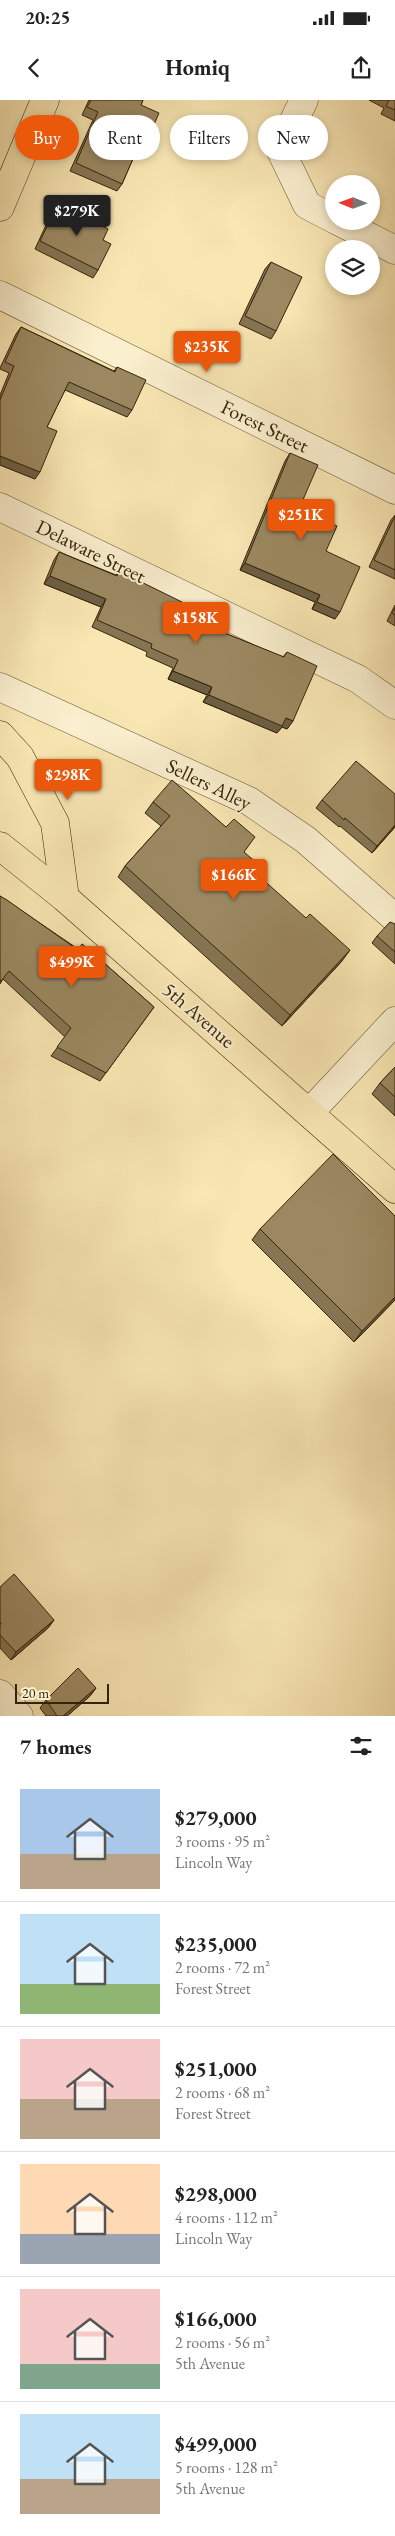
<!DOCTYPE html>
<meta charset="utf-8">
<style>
:root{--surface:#fff;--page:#f6f6f6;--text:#222;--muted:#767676;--line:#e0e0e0;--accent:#ea580c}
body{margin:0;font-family:"EB Garamond",serif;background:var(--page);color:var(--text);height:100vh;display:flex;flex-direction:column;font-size:19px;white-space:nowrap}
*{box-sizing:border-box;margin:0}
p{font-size:16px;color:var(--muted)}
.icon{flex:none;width:28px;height:28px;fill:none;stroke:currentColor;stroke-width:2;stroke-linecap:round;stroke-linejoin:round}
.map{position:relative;height:1616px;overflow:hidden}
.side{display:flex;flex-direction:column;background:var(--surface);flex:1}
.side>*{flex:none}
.guide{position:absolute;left:15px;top:15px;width:365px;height:45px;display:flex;gap:10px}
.needle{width:32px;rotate:271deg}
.controls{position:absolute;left:325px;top:75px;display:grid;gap:10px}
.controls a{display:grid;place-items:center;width:55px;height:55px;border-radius:50%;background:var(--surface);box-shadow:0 2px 8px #0003;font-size:25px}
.scale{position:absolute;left:15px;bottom:12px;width:94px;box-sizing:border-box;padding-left:5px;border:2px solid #362308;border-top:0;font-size:14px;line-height:18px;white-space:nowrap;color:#362308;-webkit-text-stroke:4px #faefce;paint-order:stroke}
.price{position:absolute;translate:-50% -42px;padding:0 11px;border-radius:5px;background:var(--accent);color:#fff;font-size:16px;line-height:32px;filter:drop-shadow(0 1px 2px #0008)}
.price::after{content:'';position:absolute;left:50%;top:30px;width:15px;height:11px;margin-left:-8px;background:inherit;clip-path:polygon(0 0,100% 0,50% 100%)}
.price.on{background:#222;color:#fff}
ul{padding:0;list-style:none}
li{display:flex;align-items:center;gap:15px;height:125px;padding:0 20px}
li+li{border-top:1px solid var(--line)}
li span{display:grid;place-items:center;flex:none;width:140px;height:100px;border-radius:0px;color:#555}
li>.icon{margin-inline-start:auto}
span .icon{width:60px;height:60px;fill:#fffc;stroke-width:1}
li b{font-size:21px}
h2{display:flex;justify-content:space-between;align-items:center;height:60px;padding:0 20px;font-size:21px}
.pill{padding:0 18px;border-radius:22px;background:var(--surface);box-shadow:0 2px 8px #0003;font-size:18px;line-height:45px}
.pill.on{background:var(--accent);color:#fff}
.status{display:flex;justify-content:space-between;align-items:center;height:35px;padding:0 25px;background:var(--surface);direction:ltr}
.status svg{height:14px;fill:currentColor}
header{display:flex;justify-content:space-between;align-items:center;height:65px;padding:0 20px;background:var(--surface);font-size:22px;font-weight:700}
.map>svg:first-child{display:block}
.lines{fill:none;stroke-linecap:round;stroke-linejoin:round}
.minor-casing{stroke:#665433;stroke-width:29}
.major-casing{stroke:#362308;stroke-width:29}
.minor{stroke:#faefce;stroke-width:28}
.major{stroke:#f8e6b3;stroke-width:28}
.wall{fill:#857553;stroke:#362308}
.shaded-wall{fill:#6c5f44;stroke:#362308}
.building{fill:#9b8861;stroke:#362308}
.labels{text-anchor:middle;stroke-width:4;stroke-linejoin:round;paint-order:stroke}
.street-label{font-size:20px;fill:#362308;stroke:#faefce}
</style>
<div class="status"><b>20:25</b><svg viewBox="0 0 49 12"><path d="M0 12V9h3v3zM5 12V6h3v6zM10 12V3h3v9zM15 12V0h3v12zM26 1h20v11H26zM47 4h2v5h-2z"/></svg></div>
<header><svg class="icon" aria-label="back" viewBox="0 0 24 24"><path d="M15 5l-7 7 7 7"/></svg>Homiq<svg class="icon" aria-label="share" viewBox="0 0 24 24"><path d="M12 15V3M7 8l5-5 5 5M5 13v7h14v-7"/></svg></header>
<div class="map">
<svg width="395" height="1616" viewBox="0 0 395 1616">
<rect width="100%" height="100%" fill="#f8e6b3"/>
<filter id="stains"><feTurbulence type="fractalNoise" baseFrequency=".004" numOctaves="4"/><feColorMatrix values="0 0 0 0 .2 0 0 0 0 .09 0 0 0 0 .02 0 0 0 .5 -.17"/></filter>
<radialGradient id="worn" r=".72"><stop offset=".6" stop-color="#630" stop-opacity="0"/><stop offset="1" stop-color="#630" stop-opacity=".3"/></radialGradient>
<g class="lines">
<!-- minor casing -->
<g class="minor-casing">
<g id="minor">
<polyline points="304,0 280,49 307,105 334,119"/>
<polyline points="338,121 395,150"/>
<polyline points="0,195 395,390"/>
<polyline points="0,407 358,579 395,605"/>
<polyline points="0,587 249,701 306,740 395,818"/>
<polyline points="309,1013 395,921"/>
<polyline points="0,1594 19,1616"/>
</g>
</g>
<!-- major casing -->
<g class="major-casing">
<g id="major">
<polyline points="0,107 45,0"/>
<polyline points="0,635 20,657 55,723 65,798"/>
<polyline points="0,746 65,798 395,1089"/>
</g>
</g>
<!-- minor -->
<use href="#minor" class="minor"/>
<!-- major -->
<use href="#major" class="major"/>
</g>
<!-- wall -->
<g class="wall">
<polygon points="89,0 143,0 141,5 144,48 139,55 135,54 122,84 117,91 70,71 93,20 82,15"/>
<polygon points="369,0 395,0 395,21 381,14 384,8"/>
<polygon points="58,104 98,170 93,178 35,149 52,112"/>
<polygon points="271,162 276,231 271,239 239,224 265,169"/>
<polygon points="21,227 114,271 117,267 132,310 127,317 65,290 47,327 35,379 0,365 0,295 9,273 0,269 0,268 16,234"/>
<polygon points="290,353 299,409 326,451 335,519 312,509 315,502 240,470 285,361"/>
<polygon points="395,415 395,479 369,467 391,420"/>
<polygon points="59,452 116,475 119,471 185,517 283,557 287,552 293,621 287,629 282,627 277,633 203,602 207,595 168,579 173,568 146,556 147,552 92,527 101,507 44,484 54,460"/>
<polygon points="395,505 395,526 387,521"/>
<polygon points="322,700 395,727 372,753 340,726 339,727 316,708"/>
<polygon points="153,702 245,753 260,777 342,861 282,926 118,777 125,766 161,726 145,713"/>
<polygon points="0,796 78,849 103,862 154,907 100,981 51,956 65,937 3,879 0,884"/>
<polygon points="395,824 395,864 372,843 377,836"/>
<polygon points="395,967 395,1016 372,994 380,983"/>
<polygon points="260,1129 395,1200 354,1242 252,1140"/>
<polygon points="0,1487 54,1520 48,1528 11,1560 0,1548"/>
<polygon points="96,1588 90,1596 67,1616 46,1616 40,1608 46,1600"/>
</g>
<!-- shaded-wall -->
<g class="shaded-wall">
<polygon points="0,356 40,372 35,379 0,365"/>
<polygon points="245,463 320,495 315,502 240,470"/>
<polygon points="50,476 106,499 101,507 44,484"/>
<polygon points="317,502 340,512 335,519 312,509"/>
<polygon points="173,571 212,587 207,595 168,579"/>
<polygon points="209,595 286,618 293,621 287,629 282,627 277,633 203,602"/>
<polygon points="395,725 395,727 372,753 377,746"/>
<polygon points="350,850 342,861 282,926 290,915"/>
<polygon points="395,1197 395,1200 354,1242 362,1231"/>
<polygon points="54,1520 48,1528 11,1560 16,1552"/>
<polygon points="96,1588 90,1596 67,1616 63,1616"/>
</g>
<!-- building -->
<g class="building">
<polygon points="91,0 143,0 141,5 159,13 144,48 139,45 122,84 76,63 98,12 87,7"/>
<polygon points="389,0 395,0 395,10 386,6"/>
<polygon points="58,104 108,129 103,140 111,144 98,170 40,141"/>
<polygon points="271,162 302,177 276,231 245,216"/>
<polygon points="21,227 115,272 117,267 146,280 132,310 69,282 47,327 57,331 40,372 0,356 0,300 14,266 5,262"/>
<polygon points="290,353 318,365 299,409 337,426 326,451 360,467 340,512 317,502 320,495 245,463"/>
<polygon points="395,416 395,470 374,460"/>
<polygon points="59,452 117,476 119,471 190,506 185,517 284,557 287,552 317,566 293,621 286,618 282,626 209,595 212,587 173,571 178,560 151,548 152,544 97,520 106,499 50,476"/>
<polygon points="395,508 395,515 392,513"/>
<polygon points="356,661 395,694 395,725 377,746 345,718 344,720 322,700"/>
<polygon points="172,680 226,727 234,719 255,737 244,752 265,770 259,776 306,818 310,814 350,850 290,915 125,766 170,716 153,702"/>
<polygon points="0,796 7,800 78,850 82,844 104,860 103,862 154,907 106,973 57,947 71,928 9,871 1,881 0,880"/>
<polygon points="390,822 395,824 395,852 377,836"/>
<polygon points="395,967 395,997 380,983"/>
<polygon points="333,1054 395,1116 395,1197 362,1231 260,1129"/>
<polygon points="14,1474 54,1520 16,1552 0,1535 0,1524 1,1524 0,1522 0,1487"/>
<polygon points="78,1568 96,1588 63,1616 57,1616 46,1600"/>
</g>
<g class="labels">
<!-- street labels -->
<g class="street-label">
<text transform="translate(265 326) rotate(26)" y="7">Forest Street</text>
<text transform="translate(91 451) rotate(26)" y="7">Delaware Street</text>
<text transform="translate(209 684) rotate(26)" y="7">Sellers Alley</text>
<text transform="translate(199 915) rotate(41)" y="7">5th Avenue</text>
</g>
</g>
<rect width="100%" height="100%" filter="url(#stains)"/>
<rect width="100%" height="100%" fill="url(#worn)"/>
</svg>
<div class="controls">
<a><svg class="needle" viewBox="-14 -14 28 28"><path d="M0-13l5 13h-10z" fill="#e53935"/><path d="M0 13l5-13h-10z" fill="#767676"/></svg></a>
<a><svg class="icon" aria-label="layers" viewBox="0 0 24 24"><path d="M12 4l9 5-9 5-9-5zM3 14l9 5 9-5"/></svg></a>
</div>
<div class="scale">20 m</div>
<b class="price on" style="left:77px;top:137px">$279K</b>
<b class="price" style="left:207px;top:273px">$235K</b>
<b class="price" style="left:301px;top:441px">$251K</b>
<b class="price" style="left:196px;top:544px">$158K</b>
<b class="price" style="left:68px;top:701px">$298K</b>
<b class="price" style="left:234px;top:801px">$166K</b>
<b class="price" style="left:72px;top:888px">$499K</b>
<div class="guide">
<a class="pill on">Buy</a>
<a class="pill">Rent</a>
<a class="pill">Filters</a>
<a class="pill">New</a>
</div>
</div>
<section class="side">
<h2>7 homes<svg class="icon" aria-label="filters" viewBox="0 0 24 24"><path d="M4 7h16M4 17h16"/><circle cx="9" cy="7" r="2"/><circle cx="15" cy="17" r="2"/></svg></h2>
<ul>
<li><span style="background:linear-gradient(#a9c7e8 65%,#b9a48a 0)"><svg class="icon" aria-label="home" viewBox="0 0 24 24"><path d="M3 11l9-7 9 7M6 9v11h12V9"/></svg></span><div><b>$279,000</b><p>3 rooms · 95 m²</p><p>Lincoln Way</p></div></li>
<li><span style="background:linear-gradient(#bfe0f5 70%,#8fb573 0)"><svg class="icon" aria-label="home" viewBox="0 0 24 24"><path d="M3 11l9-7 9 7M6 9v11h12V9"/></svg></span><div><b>$235,000</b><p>2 rooms · 72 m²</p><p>Forest Street</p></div></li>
<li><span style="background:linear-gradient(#f6c9c9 60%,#b9a48a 0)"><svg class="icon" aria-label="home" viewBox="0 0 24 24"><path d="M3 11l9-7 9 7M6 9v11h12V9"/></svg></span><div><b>$251,000</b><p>2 rooms · 68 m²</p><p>Forest Street</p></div></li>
<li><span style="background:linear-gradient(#ffd9b3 70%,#9aa5b1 0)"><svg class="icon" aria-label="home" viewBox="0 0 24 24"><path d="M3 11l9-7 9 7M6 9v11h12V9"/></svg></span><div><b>$298,000</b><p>4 rooms · 112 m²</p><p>Lincoln Way</p></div></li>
<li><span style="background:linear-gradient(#f6c9c9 75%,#7fa58c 0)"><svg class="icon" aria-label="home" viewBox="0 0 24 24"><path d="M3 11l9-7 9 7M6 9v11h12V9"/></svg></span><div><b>$166,000</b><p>2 rooms · 56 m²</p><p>5th Avenue</p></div></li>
<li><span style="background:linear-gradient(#bfe0f5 65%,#b9a48a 0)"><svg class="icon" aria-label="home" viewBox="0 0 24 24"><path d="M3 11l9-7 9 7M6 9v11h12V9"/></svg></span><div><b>$499,000</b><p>5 rooms · 128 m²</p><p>5th Avenue</p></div></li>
</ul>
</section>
